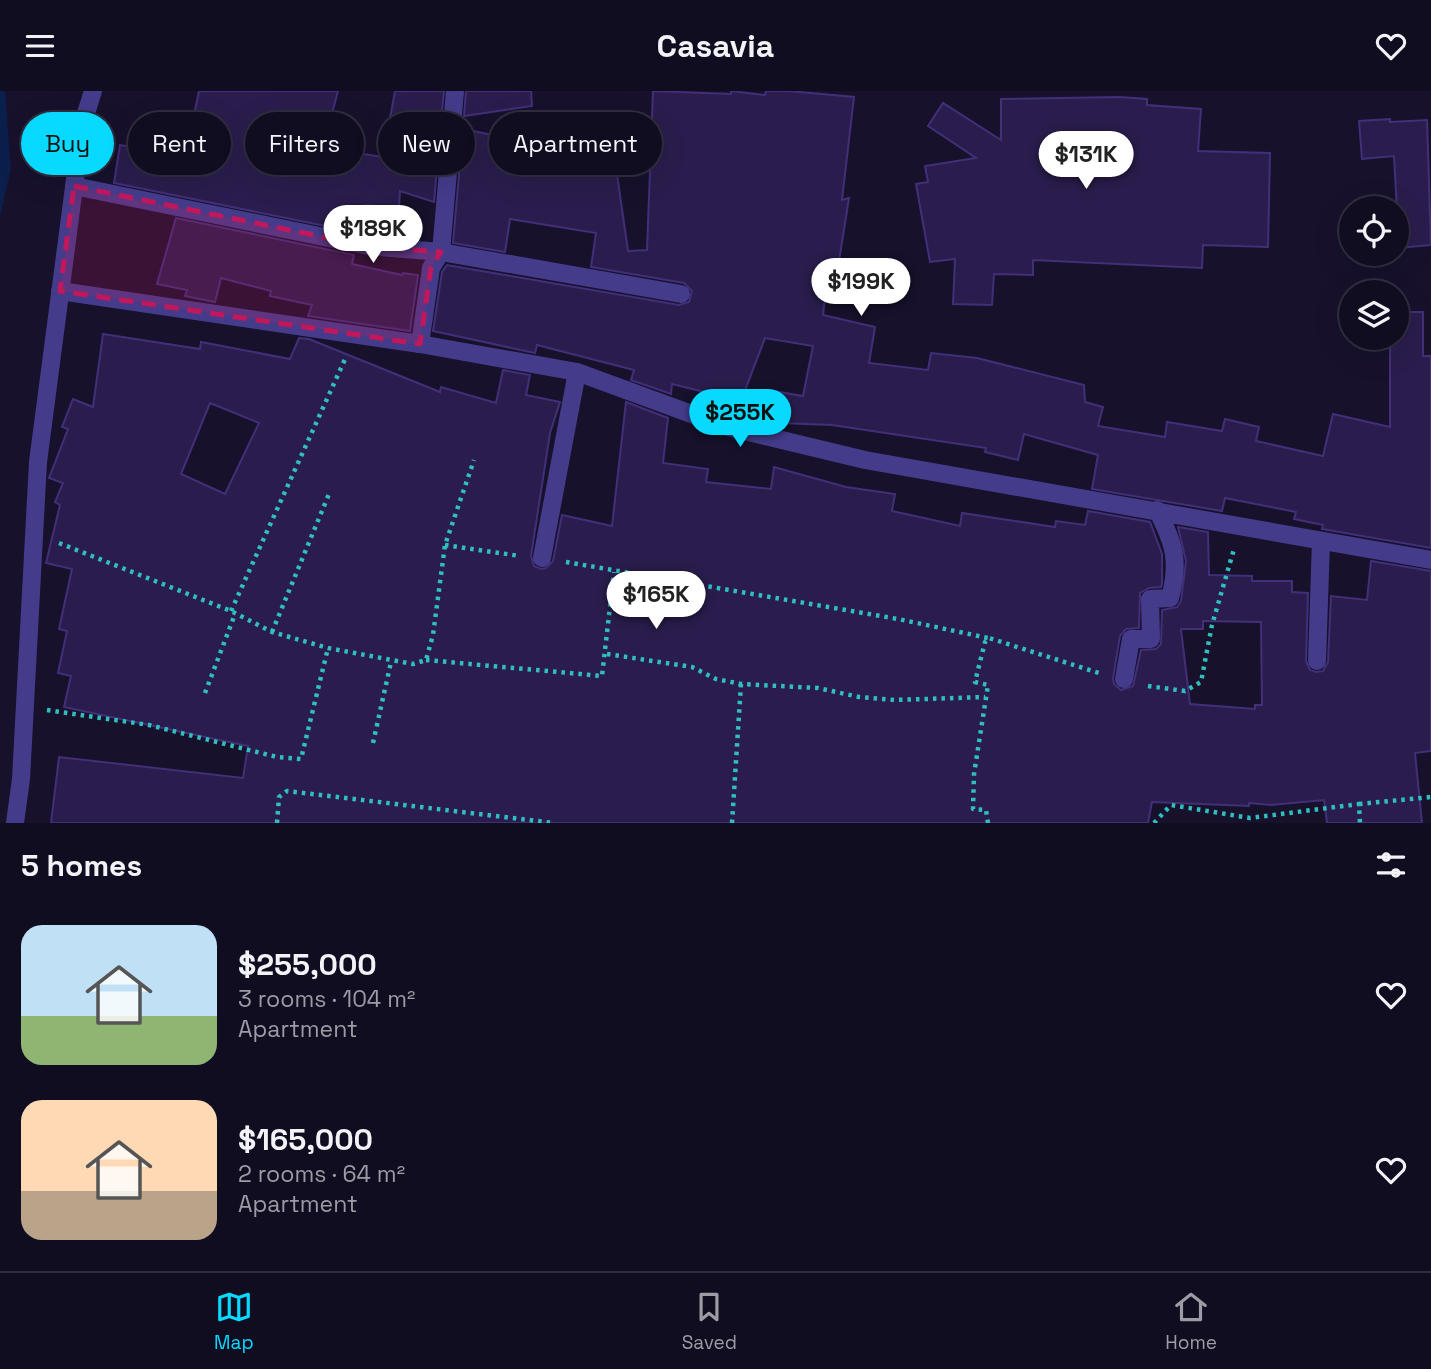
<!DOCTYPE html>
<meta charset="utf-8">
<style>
:root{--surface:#110d21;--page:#1a162a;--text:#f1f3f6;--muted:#9c9ca5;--line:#302d3f;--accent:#08d9ff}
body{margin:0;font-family:"Space Grotesk",sans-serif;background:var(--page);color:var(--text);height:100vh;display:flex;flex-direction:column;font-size:26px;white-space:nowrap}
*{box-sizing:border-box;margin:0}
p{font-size:23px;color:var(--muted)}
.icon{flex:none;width:38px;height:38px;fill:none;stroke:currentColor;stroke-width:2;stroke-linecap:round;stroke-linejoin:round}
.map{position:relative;height:732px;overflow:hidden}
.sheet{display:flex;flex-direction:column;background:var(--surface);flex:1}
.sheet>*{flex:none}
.hud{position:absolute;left:21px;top:21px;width:700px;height:63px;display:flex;gap:14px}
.buttons{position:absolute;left:1339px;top:105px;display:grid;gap:14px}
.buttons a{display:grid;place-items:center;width:70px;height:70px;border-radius:50%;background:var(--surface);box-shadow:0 7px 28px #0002,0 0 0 2px var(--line);font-size:35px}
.price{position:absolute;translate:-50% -60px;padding:0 16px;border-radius:24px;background:#fff;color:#222;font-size:23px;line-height:46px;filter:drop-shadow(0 2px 4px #0008)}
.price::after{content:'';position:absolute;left:50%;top:42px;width:21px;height:16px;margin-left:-10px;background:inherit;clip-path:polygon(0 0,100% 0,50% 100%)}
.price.selected{background:var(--accent);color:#111}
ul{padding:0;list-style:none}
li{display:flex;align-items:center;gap:21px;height:175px;padding:0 21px}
li span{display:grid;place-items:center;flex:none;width:196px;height:140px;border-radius:21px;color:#555}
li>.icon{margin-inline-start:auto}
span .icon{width:84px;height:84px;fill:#fffc;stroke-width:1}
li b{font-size:30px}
h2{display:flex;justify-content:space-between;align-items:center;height:84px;padding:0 21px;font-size:30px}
.tag{padding:0 24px;border-radius:32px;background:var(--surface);box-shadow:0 7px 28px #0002,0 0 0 2px var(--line);font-size:24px;line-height:63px}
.tag.selected{background:var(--accent);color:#111}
header{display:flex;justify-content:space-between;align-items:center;height:91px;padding:0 21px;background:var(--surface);font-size:32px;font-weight:800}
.dock{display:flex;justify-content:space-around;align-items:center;height:98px;border-top:2px solid var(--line);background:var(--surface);font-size:19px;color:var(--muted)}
.dock a{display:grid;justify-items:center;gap:4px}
.dock .selected{color:var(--accent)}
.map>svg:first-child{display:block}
.water{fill:#0b1f4c}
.building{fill:#2a1d4d;stroke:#422f79;stroke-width:2;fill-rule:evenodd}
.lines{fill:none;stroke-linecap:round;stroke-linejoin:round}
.path{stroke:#30bfbf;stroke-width:4.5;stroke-dasharray:3.5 5;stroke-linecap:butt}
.minor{stroke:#443c8b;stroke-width:18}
.marked{fill:#c2185b;fill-opacity:0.2;stroke:#c2185b;stroke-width:5;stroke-dasharray:14 9;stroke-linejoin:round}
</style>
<header><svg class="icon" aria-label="menu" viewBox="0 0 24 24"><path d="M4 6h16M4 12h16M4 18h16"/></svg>Casavia<svg class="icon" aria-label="heart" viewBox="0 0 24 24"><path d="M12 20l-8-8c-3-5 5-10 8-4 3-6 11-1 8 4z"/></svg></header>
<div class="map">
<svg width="1431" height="732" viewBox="0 0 1431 732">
<rect width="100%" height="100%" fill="#17112c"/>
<!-- water -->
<polygon class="water" points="0,0 5,0 11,78 0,126"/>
<!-- building -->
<g class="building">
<polygon points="199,0 338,0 323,57 383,66 395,0 444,0 441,29 430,31 441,33 434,111 400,100 399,117 366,114 360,142 114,92 120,54 186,63"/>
<polygon points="466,0 531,0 532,15 464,25"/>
<polygon points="653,0 731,3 731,0 765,4 766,0 789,0 854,6 842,109 849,107 839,170 883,176 878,210 825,207 823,224 875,236 869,272 928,279 931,262 977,267 1084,294 1085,311 1103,316 1098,335 1165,346 1167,331 1222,340 1225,328 1259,336 1256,350 1323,365 1333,323 1390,336 1390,247 1396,247 1396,221 1423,221 1423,265 1431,265 1431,457 1328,439 1322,438 1323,434 1294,428 1296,421 1225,407 1222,420 1092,398 1098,364 1024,343 1018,369 985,361 986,357 832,334 779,332 764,327 768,299 803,305 813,255 765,247 741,310 672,293 671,303 631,289 634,279 537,254 535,262 433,240 442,181 447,174 679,214 689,211 692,200 684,192 591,176 596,142 510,128 505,161 453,152 463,38 615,69 628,160 647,159"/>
<polygon points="1120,6 1147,8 1147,14 1201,18 1198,60 1270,62 1268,156 1203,154 1202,177 1033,169 1033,184 994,183 992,214 953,213 955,168 930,171 916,93 928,91 925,75 976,67 928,35 943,12 1001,49 1001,8"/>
<polygon points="1390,28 1390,31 1427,29 1431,154 1399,157 1394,65 1362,68 1359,30"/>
<polygon points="176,127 354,164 352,173 402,184 403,182 418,184 410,240 308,225 312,214 270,205 271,200 221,187 215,211 185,205 187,199 157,193"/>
<path d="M103,243L200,258L201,251L290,268L299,247L309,248L440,301L441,296L496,312L503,279L530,284L526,304L560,311L550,342L531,465L534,475L541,478L546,477L553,470L562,424L612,435L626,311L668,327L663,372L708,378L706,391L771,398L774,376L846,396L895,403L892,420L960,435L962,422L1055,436L1056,430L1085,434L1088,420L1150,431L1162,463V492L1161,496L1149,497L1140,502L1139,537L1126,538L1120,545L1113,587L1114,593L1121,599L1133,595L1141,559L1156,558L1161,553L1162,519L1177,516L1181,510L1186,470L1178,436L1208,441L1209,484L1252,485V490H1292V501L1308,502L1306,570L1310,579L1316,581L1323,580L1328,571L1331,505L1367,509L1371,470L1431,480V660L1415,662L1422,732H1327L1324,709L1271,714L1249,712V715L1152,711L1148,732H51L59,666L243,687L248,655L64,616L71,585L58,582L67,540L59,538L72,478L46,472L60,414L55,411L63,392L49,387L68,338L62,336L73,308L93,316ZM210,312L259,332L225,403L181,383ZM1203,530L1261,531L1262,614H1255V618L1190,613L1181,538H1203Z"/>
</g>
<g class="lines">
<!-- path -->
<g class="path">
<polyline points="59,452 231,520 272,541 328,557 413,573 426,569 433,544 445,454 474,369"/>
<polyline points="445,454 520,465"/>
<polyline points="566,471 898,528 988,547"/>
<polyline points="231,520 346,266"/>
<polyline points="272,541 329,403"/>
<polyline points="607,563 692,576 716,588 741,593 818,597 859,606 895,609 985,606"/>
<polyline points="426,569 602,585 614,481"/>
<polyline points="1148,595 1185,600 1201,591 1212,534 1234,458"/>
<polyline points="205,602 235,523"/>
<polyline points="47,619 149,634 277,666 301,668 328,557"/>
<polyline points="373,652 391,571"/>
<polyline points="1359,713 1431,706"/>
<polyline points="277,732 279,706 287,700 554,732"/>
<polyline points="732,732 741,593"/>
<polyline points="988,732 986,719 973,718 974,683 988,594 975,591 985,551 989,547 1102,583"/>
<polyline points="1154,732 1171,714 1250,727 1359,713 1360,732"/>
</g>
<!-- minor -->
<g class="minor">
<polyline points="74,95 368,155 441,161 681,203"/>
<polyline points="60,200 420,253 577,281 724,335 865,369 1431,469"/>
<polyline points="420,253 431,177 441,161 455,0"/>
<polyline points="542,467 577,281"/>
<polyline points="1317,570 1321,450"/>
<path d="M1124,588L1131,548H1151L1150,508L1170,507C1180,470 1174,452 1157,419"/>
<polyline points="15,732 21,688 38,371 82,35 93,0"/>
</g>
</g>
<!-- marked area -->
<path class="marked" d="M74,95L368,155L441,161L431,177L420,253L60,200Z"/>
</svg>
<div class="buttons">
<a><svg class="icon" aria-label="locate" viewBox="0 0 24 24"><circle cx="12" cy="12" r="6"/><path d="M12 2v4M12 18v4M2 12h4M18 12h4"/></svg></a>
<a><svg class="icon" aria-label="layers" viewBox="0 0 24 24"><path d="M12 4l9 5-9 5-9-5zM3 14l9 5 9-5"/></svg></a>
</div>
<b class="price" style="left:1086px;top:100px">$131K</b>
<b class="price" style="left:373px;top:174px">$189K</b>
<b class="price" style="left:861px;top:227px">$199K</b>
<b class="price selected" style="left:740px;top:358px">$255K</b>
<b class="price" style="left:656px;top:540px">$165K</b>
<div class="hud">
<a class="tag selected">Buy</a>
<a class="tag">Rent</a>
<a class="tag">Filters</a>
<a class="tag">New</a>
<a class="tag">Apartment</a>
</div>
</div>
<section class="sheet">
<h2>5 homes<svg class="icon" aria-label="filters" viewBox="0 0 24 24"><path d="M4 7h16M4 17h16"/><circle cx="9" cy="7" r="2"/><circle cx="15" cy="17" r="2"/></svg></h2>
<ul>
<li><span style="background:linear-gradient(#bfe0f5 65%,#8fb573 0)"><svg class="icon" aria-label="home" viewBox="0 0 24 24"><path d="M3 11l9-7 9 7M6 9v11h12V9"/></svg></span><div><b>$255,000</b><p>3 rooms · 104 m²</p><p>Apartment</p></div><svg class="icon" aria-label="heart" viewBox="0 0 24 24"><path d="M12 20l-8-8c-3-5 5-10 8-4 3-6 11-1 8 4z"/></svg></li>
<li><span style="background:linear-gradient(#ffd9b3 65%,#b9a48a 0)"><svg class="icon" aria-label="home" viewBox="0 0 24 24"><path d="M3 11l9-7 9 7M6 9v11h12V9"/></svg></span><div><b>$165,000</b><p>2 rooms · 64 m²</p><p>Apartment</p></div><svg class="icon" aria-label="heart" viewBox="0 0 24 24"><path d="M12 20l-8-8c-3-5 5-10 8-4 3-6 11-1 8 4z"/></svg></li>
</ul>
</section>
<nav class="dock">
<a class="selected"><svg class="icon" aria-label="map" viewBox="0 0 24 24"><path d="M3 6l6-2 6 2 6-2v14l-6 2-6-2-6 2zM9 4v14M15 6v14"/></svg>Map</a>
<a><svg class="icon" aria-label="saved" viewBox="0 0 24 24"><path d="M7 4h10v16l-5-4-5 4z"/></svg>Saved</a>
<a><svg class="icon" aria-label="home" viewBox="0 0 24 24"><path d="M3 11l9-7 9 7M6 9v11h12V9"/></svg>Home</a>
</nav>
